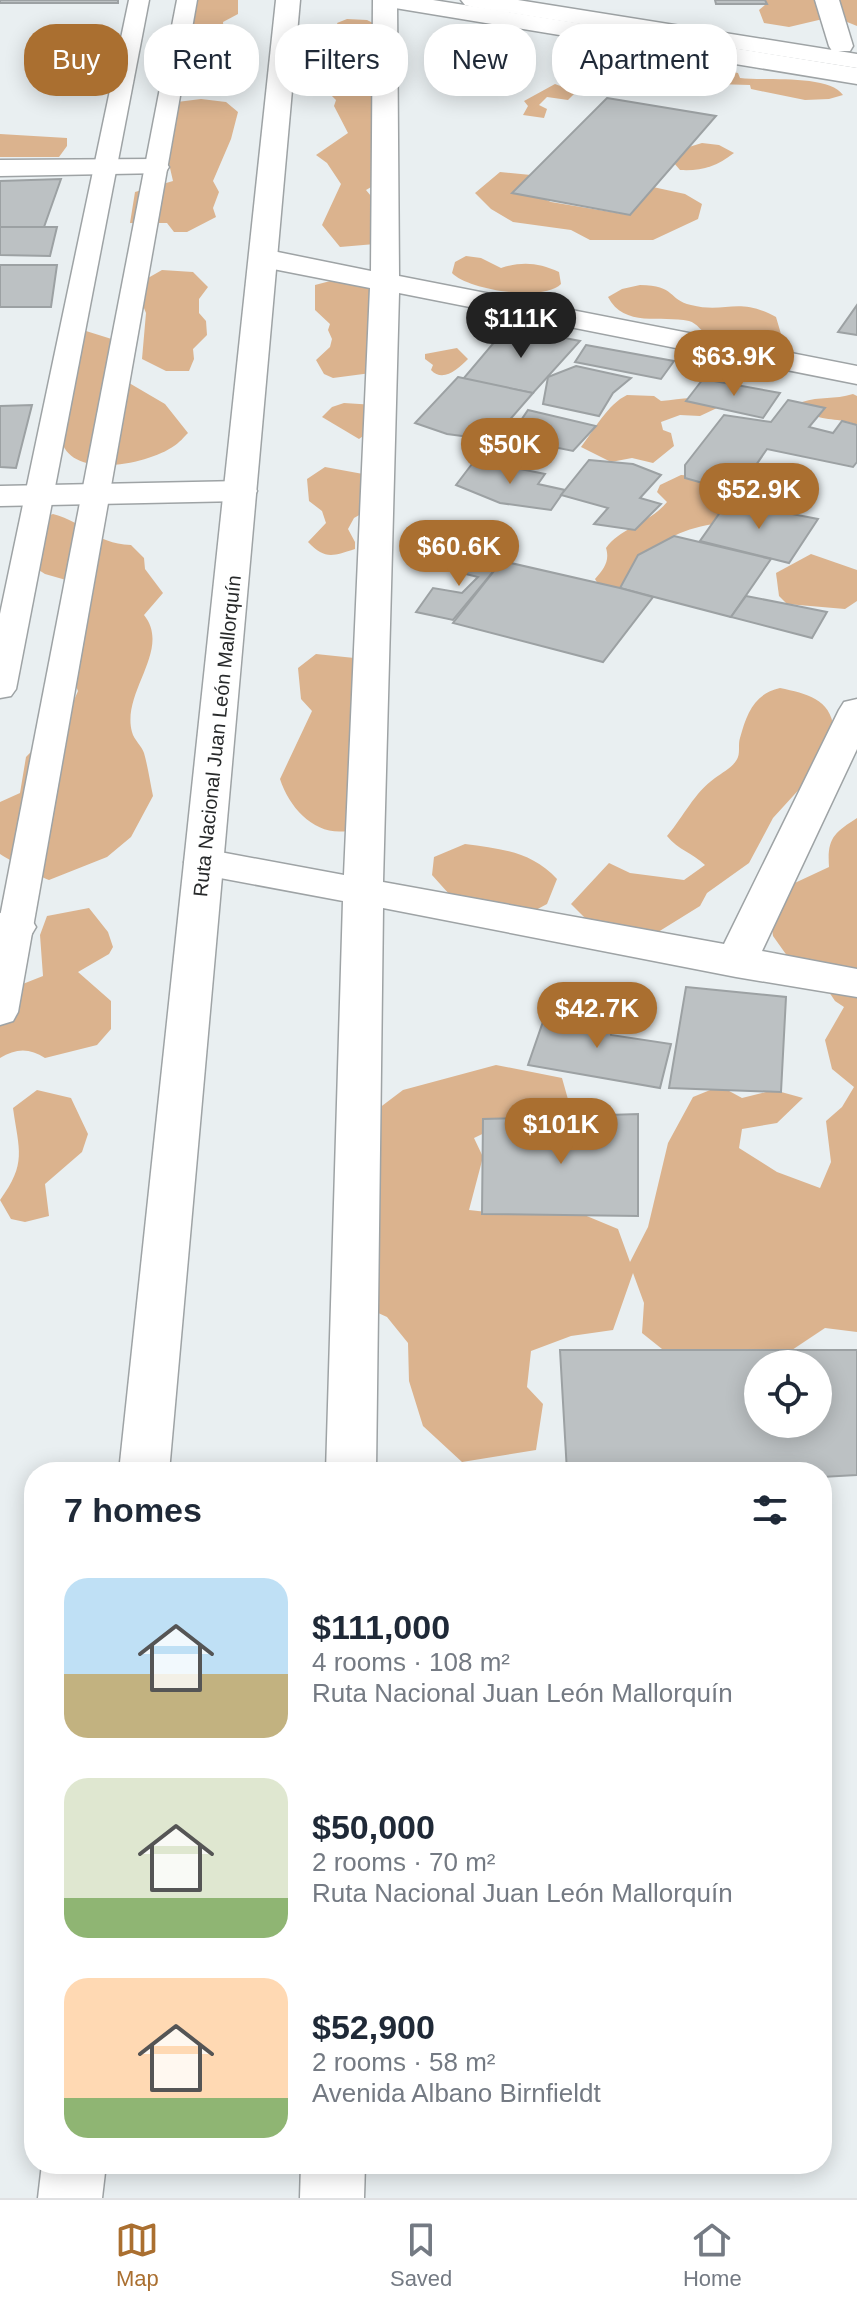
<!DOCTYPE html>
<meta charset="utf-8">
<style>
:root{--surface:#fff;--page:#f6f6f7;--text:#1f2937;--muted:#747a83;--line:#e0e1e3;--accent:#aa6f30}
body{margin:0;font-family:Arial,sans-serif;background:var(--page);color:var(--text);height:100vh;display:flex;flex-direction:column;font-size:30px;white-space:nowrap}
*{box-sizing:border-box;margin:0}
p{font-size:26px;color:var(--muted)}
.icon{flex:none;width:44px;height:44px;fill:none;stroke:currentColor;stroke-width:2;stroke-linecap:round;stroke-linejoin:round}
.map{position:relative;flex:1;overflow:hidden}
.sheet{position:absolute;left:24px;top:1462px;width:808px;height:712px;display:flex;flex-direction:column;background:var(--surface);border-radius:32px;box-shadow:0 4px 20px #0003}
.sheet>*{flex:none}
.banner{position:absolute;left:24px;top:24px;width:810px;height:72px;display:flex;gap:16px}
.tools{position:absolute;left:744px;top:1350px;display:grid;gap:16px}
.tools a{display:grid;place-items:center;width:88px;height:88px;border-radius:50%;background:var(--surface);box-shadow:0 4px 20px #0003;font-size:40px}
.price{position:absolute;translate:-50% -68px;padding:0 18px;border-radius:28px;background:var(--accent);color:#fff;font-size:26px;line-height:52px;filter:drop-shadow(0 2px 4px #0008)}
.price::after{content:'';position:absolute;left:50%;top:48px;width:24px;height:18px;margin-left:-12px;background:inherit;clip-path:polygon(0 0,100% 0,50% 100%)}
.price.on{background:#222;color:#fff}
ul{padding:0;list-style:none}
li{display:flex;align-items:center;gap:24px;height:200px;padding:0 40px}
li span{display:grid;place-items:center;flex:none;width:224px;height:160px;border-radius:24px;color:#555}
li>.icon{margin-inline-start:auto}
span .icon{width:96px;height:96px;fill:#fffc;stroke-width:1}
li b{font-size:34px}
h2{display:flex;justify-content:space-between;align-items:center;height:96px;padding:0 40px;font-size:34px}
.tag{padding:0 28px;border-radius:32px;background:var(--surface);box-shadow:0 4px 20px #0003;font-size:28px;line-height:72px}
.tag.on{background:var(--accent);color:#fff}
.tabs{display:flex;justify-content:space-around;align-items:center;height:112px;border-top:2px solid var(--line);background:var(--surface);font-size:22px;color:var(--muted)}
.tabs a{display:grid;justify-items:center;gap:4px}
.tabs .on{color:var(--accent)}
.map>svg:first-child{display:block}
.green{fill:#dbb38e}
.building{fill:#bcc1c3;stroke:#9ca1a3;stroke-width:2;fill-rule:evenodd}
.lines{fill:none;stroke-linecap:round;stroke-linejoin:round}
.service-casing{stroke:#9ea3a5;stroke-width:3}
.pedestrian-casing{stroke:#9ea3a5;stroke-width:3}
.minor-casing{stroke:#9ea3a5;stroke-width:3}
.primary-casing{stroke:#9ea3a5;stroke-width:3}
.trunk-casing{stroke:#9ea3a5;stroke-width:3}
.service{fill:#fff;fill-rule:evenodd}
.pedestrian{fill:#fff;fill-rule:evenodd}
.minor{fill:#fff;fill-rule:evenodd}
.primary{fill:#fff;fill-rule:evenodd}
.trunk{fill:#fff;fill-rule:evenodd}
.labels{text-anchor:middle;stroke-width:7;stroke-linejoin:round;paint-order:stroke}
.street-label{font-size:20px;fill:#282a2b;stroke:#fff}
</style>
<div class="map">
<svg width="857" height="2198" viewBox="0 0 857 2198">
<rect width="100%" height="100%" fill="#e9eff1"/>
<!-- green -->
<g class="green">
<polygon points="190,0 238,0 238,14 223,22 224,34 233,38 229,55 239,61 237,73 200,83 172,78 175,62 164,46 183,28"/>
<polygon points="765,0 857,0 857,26 825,13 823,19 789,27 764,23 759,10 766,4"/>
<path d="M347,19L367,20L377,25L380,182L366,190L380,207L375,244L340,247L322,225L341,184L327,163L316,155L348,133L334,106L336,100L329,93L338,85L335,60L348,47L368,40C351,38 344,40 337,23Z"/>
<path d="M712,68L738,73L740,78C764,81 829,74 843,95L829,99L805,100L751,89L750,85L715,84L697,71Z"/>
<polygon points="555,84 576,92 568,100 547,97 539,105 547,109 544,118 523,115 528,106 524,101"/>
<polygon points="201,99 226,102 238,112 231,139 213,181 219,192 213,208 216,217 187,232 174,232 167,223 130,223 135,192 173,181 164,142 161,104"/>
<polygon points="0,134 67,138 67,146 59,157 0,157"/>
<path d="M702,143L719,145L734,153C716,167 702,171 680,170L674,163L679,150Z"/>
<polygon points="500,172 531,175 528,192 551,202 629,215 653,187 685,194 702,204 698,219 653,240 590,240 571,230 513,222 491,209 475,193"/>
<path d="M466,256L481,258L501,268C523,261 539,263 559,272L561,284C544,302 468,290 452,273L455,262Z"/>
<polygon points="162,270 193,272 208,287 199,299 199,313 206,321 207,335 193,349 194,359 189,371 166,371 142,359 146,313 140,298 141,282"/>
<polygon points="338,279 371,283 371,373 333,378 324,374 316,360 330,347 332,339 328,330 330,324 315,310 315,285"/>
<path d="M640,285C676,285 668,300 691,305C726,314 737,296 776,317L781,334C763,350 729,348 709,337C702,332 697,323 689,321C661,315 624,328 608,297L622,289Z"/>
<path d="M86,331L118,341L124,380L165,404L188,433C184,437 179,443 174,446C149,464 70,481 61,439L72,332Z"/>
<path d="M457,348L468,359C458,369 443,383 431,370L433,365L425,359V354Z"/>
<path d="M853,394L857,396V425C832,415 824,425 802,407V402C820,396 834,400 853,394Z"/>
<path d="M627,395L654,396L661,401C682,400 699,392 717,408L700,416L680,415L661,422L663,430L671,433L674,446L653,463L632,458L611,462L581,447C594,430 608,404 627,395Z"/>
<polygon points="344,403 375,405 370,431 359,439 322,417 332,407"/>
<path d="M325,467L363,474L377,505L354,518L348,529L355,542V549C333,556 325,560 308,542L326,523L322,511L309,501L307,479Z"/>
<path d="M681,475C692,475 695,479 705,483C723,490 724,479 748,495C777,488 779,492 802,510C762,525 713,516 674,536C642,552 647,603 601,589L595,579C604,569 610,561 606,548C620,528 650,523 667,502L657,492L660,485Z"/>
<path d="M53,514C86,523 93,543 131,545L144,558L145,569L163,593L144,615C172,650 121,692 132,732C134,740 142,746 144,753C148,767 150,782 153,796L131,837L107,857L49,880C45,879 4,857 0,854V802L20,793L26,757L68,714L78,691L73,679L80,584L45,574L17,556L25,524Z"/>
<polygon points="811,554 857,570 857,601 845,609 787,604 779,596 776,573"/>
<path d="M316,654L364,659L358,828C322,842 291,813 280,779L312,711L301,699L298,668Z"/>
<path d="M780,688C807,694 830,698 834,729L822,743L804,784L773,818L749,863L707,893L700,906L650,937L592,925L571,904L609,863L630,873L684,880L705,865C693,853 678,850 667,836C684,816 694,793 715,778C723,772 734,767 738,757C740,751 738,744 740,738C747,713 754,694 780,688Z"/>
<path d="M857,818V1332L825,1328L771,1364L677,1361L642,1333L644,1303L633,1273L613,1330L571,1336L531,1351L527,1387L543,1404L536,1450L462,1462L423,1426L409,1381L408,1343L387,1317L354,1302L346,1203L334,1163L358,1124L403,1090L496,1065L562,1078L571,1110L556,1122L503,1124L474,1138L483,1157L469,1210L505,1214L553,1202L618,1229L630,1262L648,1227L668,1143L693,1097L720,1086L742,1098L774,1090L803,1098L777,1123L742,1129L739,1148L777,1172L820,1188L831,1162L826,1121L842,1107L854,1087L832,1069L825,1040L844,1007L835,1001L827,989L800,974L773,936L770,915L758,900L829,867C827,838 834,833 857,818Z"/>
<path d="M465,844C501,849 531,851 557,879L547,904L534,911L458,904L432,875L434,857Z"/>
<path d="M89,908L108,932L113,947L109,954L78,972L111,1001V1029L97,1045L45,1058C30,1048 16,1048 0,1058V993L43,976L40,935L47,916Z"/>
<path d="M37,1090L71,1098L88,1134L82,1152L45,1184L49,1216L25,1222L11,1219L0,1200C27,1163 19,1151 13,1108Z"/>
</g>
<!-- building -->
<g class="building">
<rect x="0" y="0" width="118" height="3"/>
<polygon points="715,0 765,0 767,4 716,4"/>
<polygon points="607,98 716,116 630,215 512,193"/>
<polygon points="61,179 44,227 0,227 0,181"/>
<polygon points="0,227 57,227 50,256 0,255"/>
<polygon points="0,265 57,265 51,307 0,307"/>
<polygon points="857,305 857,335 838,332"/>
<polygon points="507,327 580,341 533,393 463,379"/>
<polygon points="586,345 674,361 661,379 575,362"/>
<polygon points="576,366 631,378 613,393 599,416 543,404 548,377"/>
<polygon points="458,377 533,393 492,440 447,434 415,423"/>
<polygon points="703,379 780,393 763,418 686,401"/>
<polygon points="788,400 825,408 809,427 833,433 842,421 857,425 857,462 853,467 767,449 745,481 724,476 717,487 685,478 685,465 724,415 771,422"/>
<polygon points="32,405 16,468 0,467 0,406"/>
<polygon points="528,410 596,426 573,451 509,438"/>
<polygon points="475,460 545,474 538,484 565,490 551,510 500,503 456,485"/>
<polygon points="589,460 633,464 661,475 640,498 661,504 635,530 594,524 608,508 561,495"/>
<polygon points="728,501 792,514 818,519 789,563 700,541"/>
<polygon points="674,536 771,559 731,617 620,588 638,555"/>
<polygon points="462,552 502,561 453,620 416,612 433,588 462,593 478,577 454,571"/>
<polygon points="502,561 620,588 653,597 603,662 453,623"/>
<polygon points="746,596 787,604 827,612 812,638 731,617"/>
<polygon points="686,987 786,997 781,1092 669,1088"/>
<polygon points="547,1010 612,1019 611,1035 671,1044 660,1088 528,1065"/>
<polygon points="638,1114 638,1216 482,1214 483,1119"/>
<path d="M560,1350H857V1475L822,1477V1472H567ZM758,1364H818V1424H758Z"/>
</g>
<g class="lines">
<!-- service casing -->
<g class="service-casing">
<g id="service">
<polygon points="129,0 149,0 16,689 11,696 0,698 0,614"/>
<polygon points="177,0 197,0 18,1012 13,1021 0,1025 0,917"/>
</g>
</g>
<!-- pedestrian casing -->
<g class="pedestrian-casing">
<polygon id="pedestrian" points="461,0 518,0 857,54 857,68 473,7 465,5"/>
</g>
<!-- minor casing -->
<g class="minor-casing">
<g id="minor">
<polygon points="373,0 397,0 399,276 857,366 857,384 399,293 383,882 724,944 839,710 844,702 857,699 857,749 762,951 857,969 857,997 736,977 383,908 376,1472 326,1472 343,901 204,875 190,871 184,862 190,853 204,849 344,875 370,288 263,267 253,264 249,258 253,252 263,249 371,271"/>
<polygon points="815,0 839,0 853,46 850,51 832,51 829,46"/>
<polygon points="156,159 165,161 169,167 165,173 0,176 0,160"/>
<polygon points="241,481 253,484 257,491 253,498 241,501 0,506 0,486"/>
<polygon points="0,913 30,917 36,927 30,937 0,941"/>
<polygon points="301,2164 365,2164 364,2198 300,2198"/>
</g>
</g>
<!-- primary casing -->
<g class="primary-casing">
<polygon id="primary" points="377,0 433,0 857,68 857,84 389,7 381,5"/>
</g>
<!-- trunk casing -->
<g class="trunk-casing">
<g id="trunk">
<polygon points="276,0 300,0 169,1472 119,1472"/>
<polygon points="42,2164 106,2164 102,2198 38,2198"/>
</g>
</g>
<!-- service -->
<use href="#service" class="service"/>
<!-- pedestrian -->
<use href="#pedestrian" class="pedestrian"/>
<!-- minor -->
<use href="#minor" class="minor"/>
<!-- primary -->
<use href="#primary" class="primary"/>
<!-- trunk -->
<use href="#trunk" class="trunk"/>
</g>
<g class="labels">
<!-- street labels -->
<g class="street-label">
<text transform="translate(217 736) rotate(-84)" y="7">Ruta Nacional Juan León Mallorquín</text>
</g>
</g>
</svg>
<div class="tools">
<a><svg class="icon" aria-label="locate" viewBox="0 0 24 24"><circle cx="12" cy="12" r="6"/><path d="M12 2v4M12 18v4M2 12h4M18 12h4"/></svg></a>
</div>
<b class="price on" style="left:521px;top:360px">$111K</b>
<b class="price" style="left:734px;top:398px">$63.9K</b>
<b class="price" style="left:510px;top:486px">$50K</b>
<b class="price" style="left:759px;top:531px">$52.9K</b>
<b class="price" style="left:459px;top:588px">$60.6K</b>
<b class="price" style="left:597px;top:1050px">$42.7K</b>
<b class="price" style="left:561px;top:1166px">$101K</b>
<div class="banner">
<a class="tag on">Buy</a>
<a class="tag">Rent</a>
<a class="tag">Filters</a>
<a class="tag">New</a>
<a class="tag">Apartment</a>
</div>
<section class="sheet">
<h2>7 homes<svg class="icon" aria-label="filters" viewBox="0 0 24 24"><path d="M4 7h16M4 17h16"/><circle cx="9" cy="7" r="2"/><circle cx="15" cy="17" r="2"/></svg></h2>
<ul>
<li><span style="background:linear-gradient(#bfe0f5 60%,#c2b280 0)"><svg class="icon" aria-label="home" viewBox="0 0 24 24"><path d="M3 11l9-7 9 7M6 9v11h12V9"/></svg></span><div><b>$111,000</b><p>4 rooms · 108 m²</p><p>Ruta Nacional Juan León Mallorquín</p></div></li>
<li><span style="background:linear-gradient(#dfe7d0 75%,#8fb573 0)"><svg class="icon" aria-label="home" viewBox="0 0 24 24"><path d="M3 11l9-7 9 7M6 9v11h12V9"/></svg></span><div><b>$50,000</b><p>2 rooms · 70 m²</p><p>Ruta Nacional Juan León Mallorquín</p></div></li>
<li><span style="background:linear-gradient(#ffd9b3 75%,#8fb573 0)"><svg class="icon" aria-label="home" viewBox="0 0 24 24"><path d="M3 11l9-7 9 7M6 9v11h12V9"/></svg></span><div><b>$52,900</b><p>2 rooms · 58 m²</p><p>Avenida Albano Birnfieldt</p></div></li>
</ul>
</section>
</div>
<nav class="tabs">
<a class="on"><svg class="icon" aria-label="map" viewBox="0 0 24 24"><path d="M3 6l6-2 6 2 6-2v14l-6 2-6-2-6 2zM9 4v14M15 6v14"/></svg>Map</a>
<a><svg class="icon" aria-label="saved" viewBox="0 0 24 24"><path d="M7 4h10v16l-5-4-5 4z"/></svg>Saved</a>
<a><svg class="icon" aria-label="home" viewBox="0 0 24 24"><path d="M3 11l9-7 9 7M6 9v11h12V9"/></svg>Home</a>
</nav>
